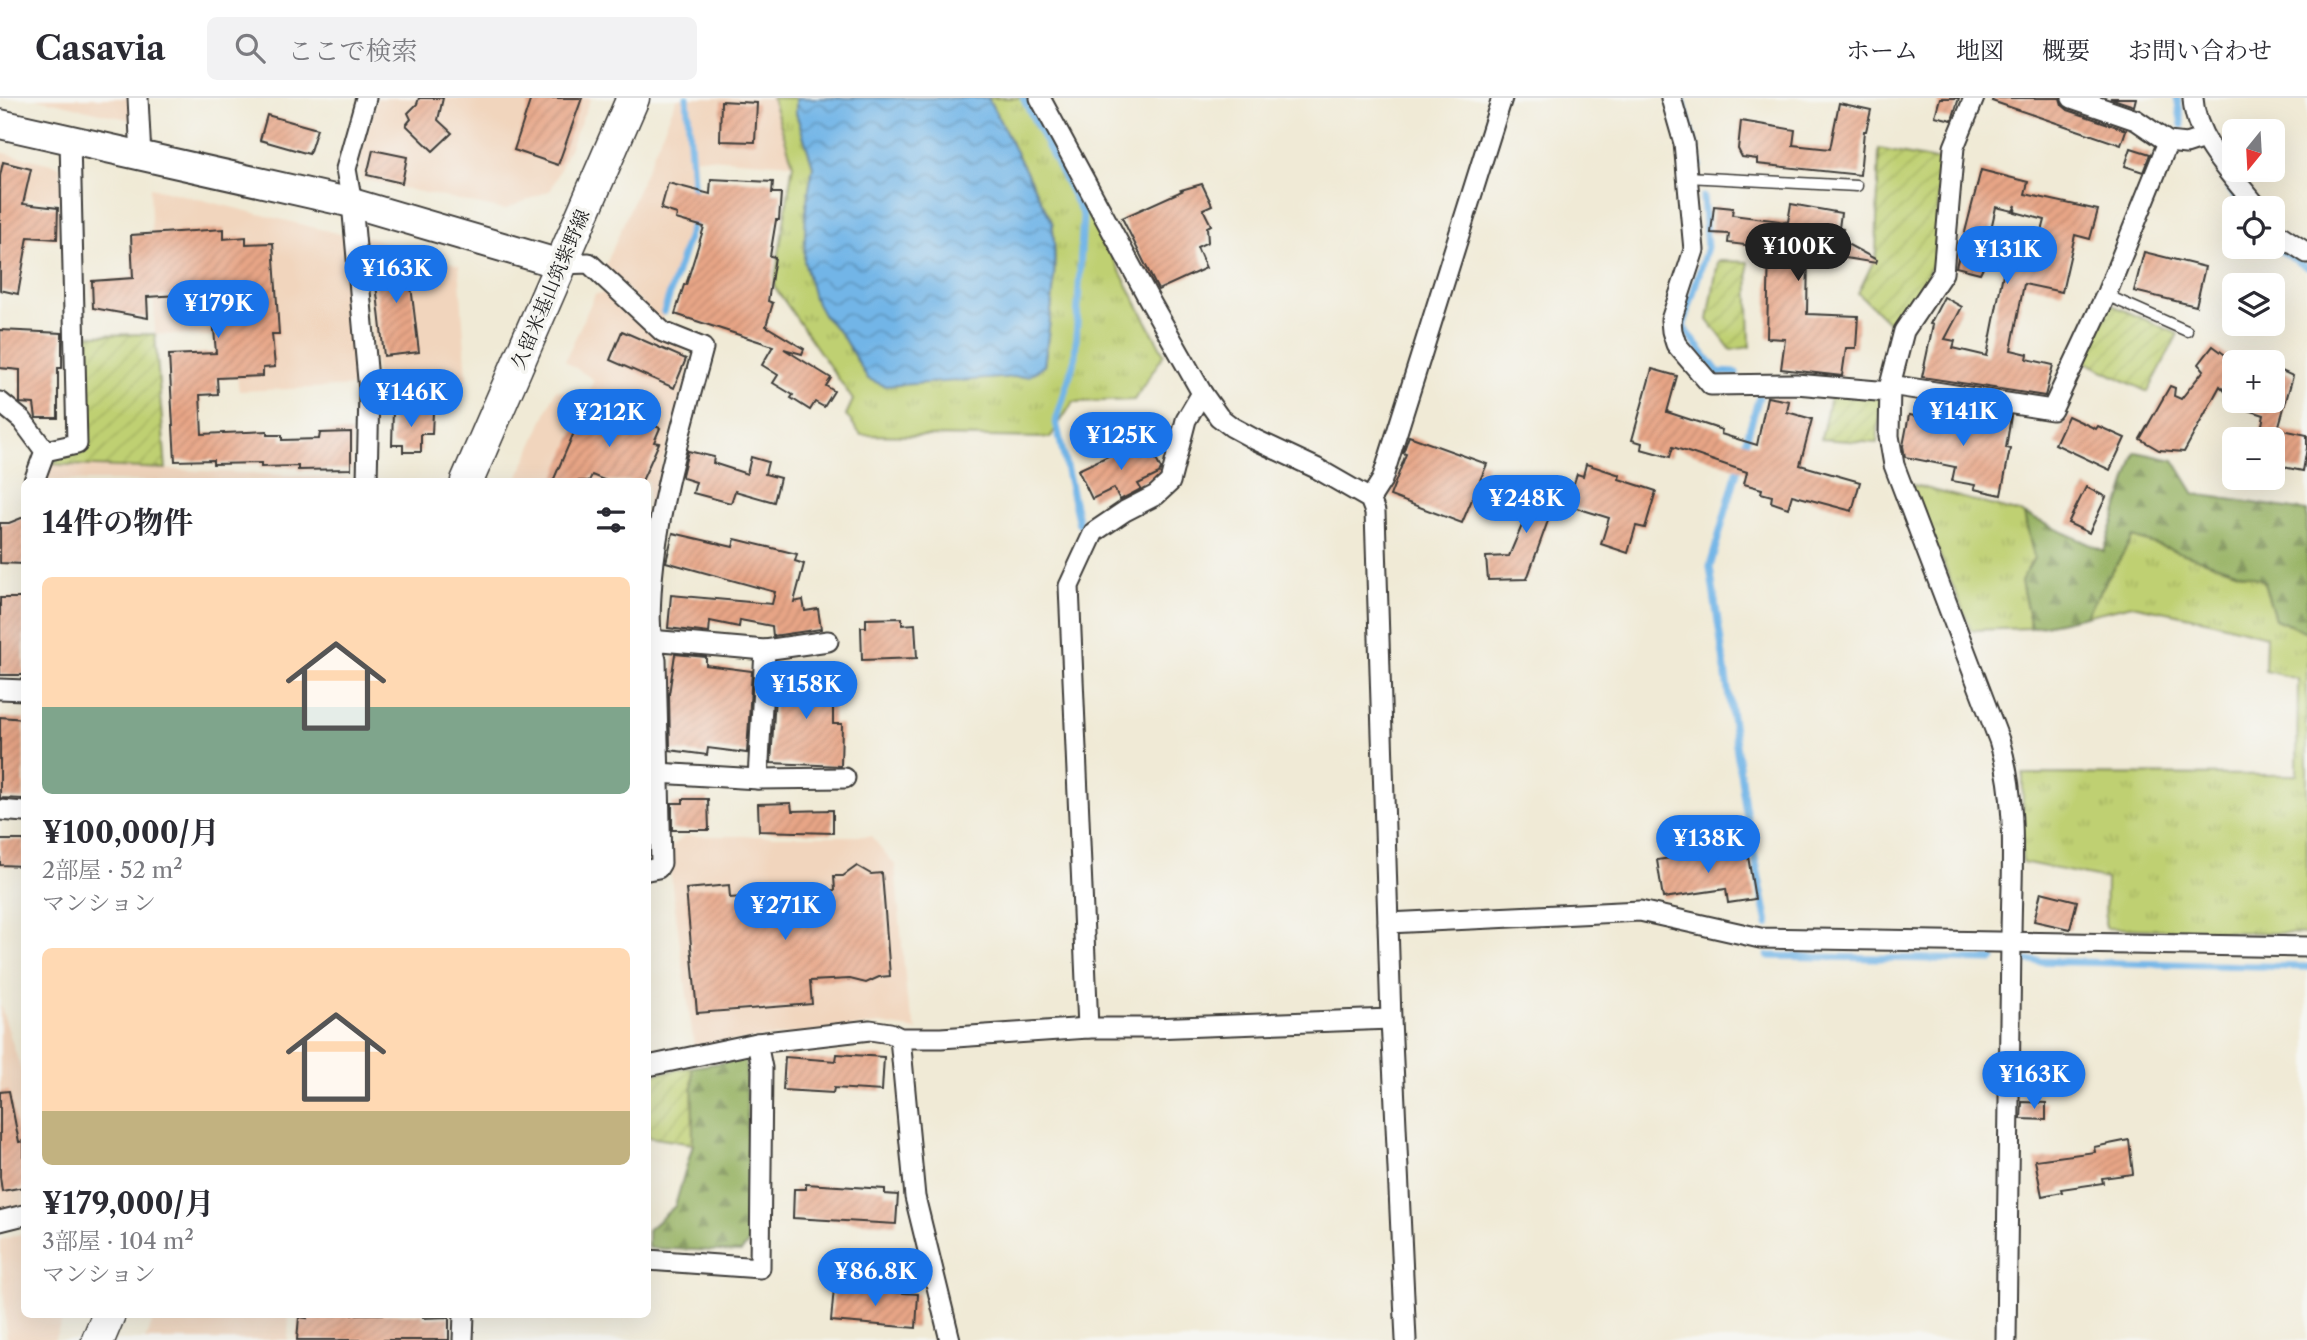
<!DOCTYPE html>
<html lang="ja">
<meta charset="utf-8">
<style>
:root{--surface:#fff;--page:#f2f2f3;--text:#2b2b33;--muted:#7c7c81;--line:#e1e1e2;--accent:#1a73e8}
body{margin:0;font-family:"Libre Caslon Text","Noto Serif JP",serif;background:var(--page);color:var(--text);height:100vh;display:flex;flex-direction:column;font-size:26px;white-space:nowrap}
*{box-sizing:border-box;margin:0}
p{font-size:23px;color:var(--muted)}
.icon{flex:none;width:38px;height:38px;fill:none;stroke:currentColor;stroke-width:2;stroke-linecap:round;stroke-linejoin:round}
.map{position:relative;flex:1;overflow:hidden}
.sheet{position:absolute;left:21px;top:380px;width:630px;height:840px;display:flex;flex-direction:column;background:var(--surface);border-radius:10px;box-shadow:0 7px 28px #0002}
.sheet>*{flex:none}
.needle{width:46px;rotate:198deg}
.tools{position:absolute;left:2222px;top:21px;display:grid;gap:14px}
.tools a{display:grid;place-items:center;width:63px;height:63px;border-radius:10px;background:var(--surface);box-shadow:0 7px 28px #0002;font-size:35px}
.price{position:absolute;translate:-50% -60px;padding:0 16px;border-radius:24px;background:var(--accent);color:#fff;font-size:23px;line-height:46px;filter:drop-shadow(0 2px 4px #0008)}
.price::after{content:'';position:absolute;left:50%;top:42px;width:21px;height:16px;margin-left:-10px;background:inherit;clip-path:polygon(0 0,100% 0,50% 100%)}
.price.selected{background:#222;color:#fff}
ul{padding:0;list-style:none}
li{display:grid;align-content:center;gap:14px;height:371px;padding:0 21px}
li span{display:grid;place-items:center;height:217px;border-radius:10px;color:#555}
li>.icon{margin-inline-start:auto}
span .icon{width:126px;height:126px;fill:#fffc;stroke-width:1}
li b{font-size:30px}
h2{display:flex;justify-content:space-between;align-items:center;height:84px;padding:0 21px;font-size:30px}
header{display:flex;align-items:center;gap:42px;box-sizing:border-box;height:98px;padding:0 35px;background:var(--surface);border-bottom:2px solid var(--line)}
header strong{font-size:33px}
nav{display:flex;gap:38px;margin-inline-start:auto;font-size:24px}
.search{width:490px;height:63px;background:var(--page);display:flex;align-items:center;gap:18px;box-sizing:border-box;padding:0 24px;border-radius:10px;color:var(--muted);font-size:26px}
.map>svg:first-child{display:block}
.built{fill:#f1d5bd}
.grass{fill:url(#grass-tufts);stroke:#6e7647;stroke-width:2}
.forest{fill:url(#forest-firs);stroke:#5a6740;stroke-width:2}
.garden{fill:url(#garden-furrows);stroke:#6e7647;stroke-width:2}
.water{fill:url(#water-waves);stroke:#476882;stroke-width:2}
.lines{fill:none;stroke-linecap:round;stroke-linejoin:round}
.stream{stroke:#72b5e7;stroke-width:7}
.building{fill:url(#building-hatch)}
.lane-casing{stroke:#3c3b38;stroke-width:13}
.street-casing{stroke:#3c3b38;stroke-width:23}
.secondary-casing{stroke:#3c3b38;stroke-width:32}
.primary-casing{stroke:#3c3b38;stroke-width:35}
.lane{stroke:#fff;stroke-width:10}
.street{stroke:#fff;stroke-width:19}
.secondary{stroke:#fff;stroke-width:28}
.primary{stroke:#fff;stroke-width:32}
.labels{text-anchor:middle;stroke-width:7;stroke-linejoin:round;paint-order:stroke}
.street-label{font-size:19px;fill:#1c1c1c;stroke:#f6f6f2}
</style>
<header>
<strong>Casavia</strong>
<div class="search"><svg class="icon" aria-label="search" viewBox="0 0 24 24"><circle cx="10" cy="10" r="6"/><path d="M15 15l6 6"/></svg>ここで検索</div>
<nav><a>ホーム</a><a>地図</a><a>概要</a><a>お問い合わせ</a></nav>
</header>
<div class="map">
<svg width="2307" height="1242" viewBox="0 0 2307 1242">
<defs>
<pattern id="grass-tufts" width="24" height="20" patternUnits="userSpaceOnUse" patternTransform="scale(1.75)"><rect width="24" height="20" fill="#bfd072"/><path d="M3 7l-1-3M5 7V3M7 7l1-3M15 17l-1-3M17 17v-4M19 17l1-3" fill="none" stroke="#a4b262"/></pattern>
<pattern id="forest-firs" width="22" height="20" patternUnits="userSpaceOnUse" patternTransform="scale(1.75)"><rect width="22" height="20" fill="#97b264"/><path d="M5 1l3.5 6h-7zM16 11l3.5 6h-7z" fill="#7a9052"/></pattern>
<pattern id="garden-furrows" width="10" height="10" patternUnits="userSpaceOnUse" patternTransform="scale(1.75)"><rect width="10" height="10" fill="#bfd072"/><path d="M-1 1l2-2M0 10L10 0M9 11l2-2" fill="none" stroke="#a4b262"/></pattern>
<pattern id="water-waves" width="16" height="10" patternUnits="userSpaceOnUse" patternTransform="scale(1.75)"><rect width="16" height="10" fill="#72b5e7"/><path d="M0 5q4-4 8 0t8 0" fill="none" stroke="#5d92ba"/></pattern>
<pattern id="building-hatch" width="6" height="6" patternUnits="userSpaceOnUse" patternTransform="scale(1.75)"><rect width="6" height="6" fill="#e7a586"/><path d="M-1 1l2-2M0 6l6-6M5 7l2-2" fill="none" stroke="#c68d73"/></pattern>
</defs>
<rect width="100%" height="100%" fill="#f6f6f2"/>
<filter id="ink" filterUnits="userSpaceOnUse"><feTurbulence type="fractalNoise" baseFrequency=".0143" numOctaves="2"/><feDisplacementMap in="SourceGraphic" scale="14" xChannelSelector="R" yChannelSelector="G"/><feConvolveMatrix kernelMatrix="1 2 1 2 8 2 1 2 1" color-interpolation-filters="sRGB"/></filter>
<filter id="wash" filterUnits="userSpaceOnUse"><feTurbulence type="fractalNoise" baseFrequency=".00686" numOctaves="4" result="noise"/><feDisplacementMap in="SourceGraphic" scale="28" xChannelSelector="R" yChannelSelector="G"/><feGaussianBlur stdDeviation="1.57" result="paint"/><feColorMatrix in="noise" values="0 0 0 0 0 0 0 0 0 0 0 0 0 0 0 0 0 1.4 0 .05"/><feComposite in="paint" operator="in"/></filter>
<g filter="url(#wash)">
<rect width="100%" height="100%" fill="#f0ead6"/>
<!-- built -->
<g class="built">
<polygon points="35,0 131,0 132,22"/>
<polygon points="377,0 591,0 551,92 504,112 361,81 359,65"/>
<polygon points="677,0 772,0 793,66 696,59 695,123 661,224 605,169"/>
<polygon points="0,54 60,68 62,103 0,99"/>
<polygon points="150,89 344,137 360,288 239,293 232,239 155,236"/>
<polygon points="365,138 459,167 467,280 457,304 378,302"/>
<polygon points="607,195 656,239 682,249 690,264 651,405 648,442 648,383 517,383 556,292 587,298 594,282 565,263 595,196"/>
<polygon points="46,366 351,380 351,383 43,383"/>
<polygon points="685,738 871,738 895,767 907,902 917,932 880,926 694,948 670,773 671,749"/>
<polygon points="0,906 24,981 24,1107 0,1114"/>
<polygon points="24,1135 24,1216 65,1216 54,1242 7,1242 0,1142"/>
<polygon points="156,1216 289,1216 288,1242 145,1242"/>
</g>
<!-- grass -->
<g class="grass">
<path d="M772,0H796V15L813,68L806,109L823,217L841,236L868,281L1044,268C1050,221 1059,171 1052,124L988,0H1028L1164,256L1134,302L1073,304L1050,340L861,337L846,317L853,302L774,188L793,66Z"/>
<polygon points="1910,386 2024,416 2034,460 2021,483 2031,530 1971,532"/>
<polygon points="2133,439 2263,482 2275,521 2307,534 2307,836 2105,830 2106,781 2022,764 2023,676 2297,677 2298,581 2265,573 2266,538 2210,523 2132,507 2085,518"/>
</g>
<!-- forest -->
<g class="forest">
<polygon points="2136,354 2174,362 2195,396 2307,413 2307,534 2275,521 2263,482 2133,439 2085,518 2031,530 2021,483 2034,460 2024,416 2104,453"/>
<polygon points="746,961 750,1143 741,1154 648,1150 648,1132 675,1108 693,1046 692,969"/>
</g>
<!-- garden -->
<g class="garden">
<polygon points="1879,51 1941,63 1935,157 1923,192 1893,229 1858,195 1876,158"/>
<polygon points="1718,163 1748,164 1750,249 1731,252 1708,222"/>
<polygon points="2110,206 2178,236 2148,294 2083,263"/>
<polygon points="155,236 166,371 46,366 84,351 81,237"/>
<polygon points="1830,298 1881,300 1877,345 1821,341"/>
<polygon points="692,969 693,1046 648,1039 648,977"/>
</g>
<!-- water -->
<path class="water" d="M796,0H988L1052,124C1059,171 1050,221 1044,268L1029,278L885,288L868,281L841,236L823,217L814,200L804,163L806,108L813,68L796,15Z"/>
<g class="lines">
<!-- stream -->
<g class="stream">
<polyline points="687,0 694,99"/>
<polyline points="1023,0 1083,117 1075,260 1056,324 1079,426"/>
<polyline points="1682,0 1700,67"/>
<polyline points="2177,0 2182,27"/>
<polyline points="2230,91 2244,110"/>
<polyline points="1703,99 1707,149 1683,229 1718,274 1736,275"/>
<polyline points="2273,148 2307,169"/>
<polyline points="664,214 695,118"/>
<polyline points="1743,352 1759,299"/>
<polyline points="1740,363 1710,469 1745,708 1768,826"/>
<polyline points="1768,858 1993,862"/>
<polyline points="2028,863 2307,869"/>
</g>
</g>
<g id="blocks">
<!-- building -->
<g class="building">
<polygon points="419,0 443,0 438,22 452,35 433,53 406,27 411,21 408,15 417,6"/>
<polygon points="531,0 582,0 558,67 514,52"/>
<polygon points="1940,0 1959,0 1952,22 1935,18"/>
<polygon points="1993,0 2060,0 2062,7 2068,12 2126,32 2121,47 1992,3"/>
<polygon points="2110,0 2136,0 2134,8"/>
<polygon points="721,3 757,5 755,44 720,43"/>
<polygon points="1839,5 1871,12 1866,33 1864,33 1860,77 1757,66 1757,61 1742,59 1738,51 1741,23 1795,32 1793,47 1830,51"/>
<polygon points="267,17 317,31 309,56 260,42"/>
<polygon points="2131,50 2150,56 2143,74 2125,68"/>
<polygon points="373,52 407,59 402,85 367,77"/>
<polygon points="3,64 31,71 23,106 58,110 57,141 28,139 18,196 0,192 0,78"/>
<polygon points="1981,72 2028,84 2025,96 2098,112 2090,141 2075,137 2062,194 2024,186 2011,252 2028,256 2027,261 2053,267 2045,298 1922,279 1933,227 1930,226 1944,199 1962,209 1945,241 1955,243 1953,250 1987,258 2008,150 2036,157 2045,122 2015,114 2016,107 2013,113 1996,109 1988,144 1995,146 1980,175 1956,169"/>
<polygon points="711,81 773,84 772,95 781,95 779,122 776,122 770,158 775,159 768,203 773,205 766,228 804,251 802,256 784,251 831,280 826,288 834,293 824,309 815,304 810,312 791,300 793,297 773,285 778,277 762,267 773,248 675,216 684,187 686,187 704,129 676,121 677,116 661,111 668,85 710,96"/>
<polygon points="1202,86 1212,107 1203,111 1211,127 1207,129 1208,144 1197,149 1206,170 1158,192 1122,120 1182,93 1181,92"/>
<polygon points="1791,106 1841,115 1839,130 1843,131 1841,140 1846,141 1845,145 1877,162 1876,165 1808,154 1807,216 1858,218 1856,250 1846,250 1842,278 1781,271 1785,241 1767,240 1769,150 1728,145 1729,136 1711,135 1714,108 1733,110 1732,117 1788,124"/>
<polygon points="224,131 224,141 246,139 246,146 273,145 279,236 272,236 275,269 263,270 263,278 217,280 218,296 200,297 202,336 267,333 267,337 282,337 282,342 319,341 320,335 351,334 351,371 298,372 298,368 261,369 261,365 213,366 213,362 175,363 169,257 216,255 211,195 147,199 148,220 93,210 92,183 133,180 131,137"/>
<polygon points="2144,154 2205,169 2196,208 2134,193"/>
<polygon points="407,155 419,254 384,258 373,159"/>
<polygon points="0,232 62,235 62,270 58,270 58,320 36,320 34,306 20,305 20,272 0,270"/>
<polygon points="622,233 686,261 674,290 610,262"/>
<polygon points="2213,248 2235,264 2235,303 2273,303 2273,269 2293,278 2278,331 2307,337 2307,350 2303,373 2273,367 2273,341 2259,341 2264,317 2230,306 2231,303 2234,303 2220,288 2184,354 2159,352 2140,341 2170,288 2175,290 2174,298 2181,301 2204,272 2199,266"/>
<polygon points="1652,271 1677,278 1667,314 1722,332 1721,336 1757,347 1767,299 1789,303 1787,314 1812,321 1800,367 1860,384 1852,413 1792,397 1788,410 1771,404 1772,398 1761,395 1762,391 1744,386 1747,374 1673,349 1670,359 1641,351 1642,345 1632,342"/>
<polygon points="585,309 620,325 624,315 660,330 654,344 659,345 642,383 606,383 592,377 589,383 553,383"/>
<polygon points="393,312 433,313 432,336 421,336 421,354 403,354 403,347 392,347"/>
<polygon points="1978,313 2011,318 2006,350 2010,351 2001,397 1974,391 1975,387 1952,383 1955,369 1905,359 1903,348 1909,317 1915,318 1915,315 1975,328"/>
<polygon points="2068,318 2096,331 2098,328 2125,340 2110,372 2055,346"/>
<polygon points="1409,338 1487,366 1462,425 1390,398 1406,356 1403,355"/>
<polygon points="1147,344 1161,371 1159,376 1138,386 1141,391 1120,402 1114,390 1092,401 1078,372 1121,352 1123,355"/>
<polygon points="688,353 714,359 713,365 747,376 751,359 768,364 765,376 780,380 774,404 735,393 731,405 693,395 696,384 683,380 682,377"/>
<polygon points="1586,366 1620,377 1619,381 1656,393 1645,430 1636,428 1628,455 1601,446 1609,420 1567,407 1577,376 1583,378"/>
<polygon points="1532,381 1559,392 1527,481 1488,482 1486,459 1509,458 1526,418 1519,415"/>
<polygon points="2086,389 2106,399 2089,435 2068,425"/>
<polygon points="24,419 24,466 0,465 0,425 9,425"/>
<polygon points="673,435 733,449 735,441 797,456 795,463 804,466 794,504 803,502 805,513 818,511 821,531 773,538 772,528 740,522 739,529 710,523 709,535 668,530 671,497 772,506 775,494 666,464"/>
<rect x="0" y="500" width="24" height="77"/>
<polygon points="902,520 902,527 915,526 917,560 862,562 861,529 866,529 866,521"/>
<polygon points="675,556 706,559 706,567 752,573 747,655 708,650 707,657 670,652 669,596"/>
<polygon points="794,573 833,574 833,626 842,626 841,668 771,665 776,581 794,582"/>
<polygon points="0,619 24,621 24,701 0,700"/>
<polygon points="683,701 708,701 709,732 672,732 672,705 683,705"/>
<polygon points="791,705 792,713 833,712 833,735 759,733 758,706"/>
<polygon points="0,742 24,742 24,768 0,767"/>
<polygon points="1747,752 1755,801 1728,805 1726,791 1663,800 1657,762 1710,754 1711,758"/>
<polygon points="857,768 871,776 882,775 890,878 879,879 866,885 850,881 810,883 812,906 697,915 686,791 729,787 730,800 835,792 834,778 843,778"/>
<polygon points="2041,794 2077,803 2070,831 2034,823"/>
<polygon points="837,956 884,959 882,993 834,990 833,995 783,992 785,959 836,963"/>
<polygon points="9,993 19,1044 24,1043 24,1089 2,1093 0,1079 0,994"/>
<polygon points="2022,1004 2046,1005 2046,1022 2021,1021"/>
<polygon points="2129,1042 2133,1076 2102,1080 2103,1085 2061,1091 2062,1094 2042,1098 2035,1062 2095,1054 2094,1049"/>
<polygon points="806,1086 885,1091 885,1096 898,1097 896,1126 793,1120 794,1091 806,1091"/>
<polygon points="834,1190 918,1196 916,1230 831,1223"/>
<polygon points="307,1216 423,1216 423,1220 449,1219 449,1242 297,1242 299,1219 307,1220"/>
</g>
</g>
</g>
<g filter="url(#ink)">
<use href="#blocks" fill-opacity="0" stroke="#3c3b38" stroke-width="2"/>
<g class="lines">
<!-- lane casing -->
<g class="lane-casing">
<g id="lane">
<polyline points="1687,79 1857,88"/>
<polyline points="2106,197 2187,233"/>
</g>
</g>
<!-- street casing -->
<g class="street-casing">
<g id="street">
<polyline points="138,0 141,59"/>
<polyline points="366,0 346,71 352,105 369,293 367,383"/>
<polyline points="1040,0 1151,205 1202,295 1219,319 1232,329 1256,342 1316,370 1370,401 1375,414 1391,921 1406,1242"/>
<polyline points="1671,0 1684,45 1694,152 1671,222 1672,233 1676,246 1711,287 1796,286 1889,294"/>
<path d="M1974,0L1954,49L1943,175L1904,233L1890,287L1889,338L1894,367L1999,642C2019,705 2011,776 2011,843C2010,976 2008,1109 2006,1242"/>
<path d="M2193,0C2195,43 2233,78 2258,110"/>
<polyline points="2168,44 2186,46 2204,40"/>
<polyline points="2273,131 2278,136 2307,155"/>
<path d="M560,166L589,165L663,234L703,250C683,326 659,402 652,482C650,509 648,535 656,562L661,765L658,770L648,772"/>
<polyline points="1890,287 2052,312 2106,197 2168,44 2136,22 2072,0"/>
<polyline points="0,304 22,322 45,353 34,383"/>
<polyline points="45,353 77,346 70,42"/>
<polyline points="1370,401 1382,382 1502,0"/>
<polyline points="650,542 765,552 828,543"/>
<polyline points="0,591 24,592"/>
<polyline points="657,675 758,681 845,680"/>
<polyline points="758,681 765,552"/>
<polyline points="0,712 24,714"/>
<polyline points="1388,825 1640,813 1760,840 2307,849"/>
<polyline points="1088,930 1069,488 1094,434 1125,413 1156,397 1170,384 1186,322 1202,295"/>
<polyline points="900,940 915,1099 950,1242"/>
<polyline points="648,968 757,945 870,932 890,935 900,940 941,940 1088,930 1152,930 1391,921"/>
<polyline points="0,1123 24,1117"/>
<polyline points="648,1162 760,1170 762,970 757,945"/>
<polyline points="463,1242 464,1216"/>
</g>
</g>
<!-- secondary casing -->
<g class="secondary-casing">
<polyline id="secondary" points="0,26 352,105 560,166"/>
</g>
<!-- primary casing -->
<g class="primary-casing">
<g id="primary">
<polyline points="467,383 633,0"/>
<polyline points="98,1242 109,1216"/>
</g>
</g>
<!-- lane -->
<use href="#lane" class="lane"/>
<!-- street -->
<use href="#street" class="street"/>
<!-- secondary -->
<use href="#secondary" class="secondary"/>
<!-- primary -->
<use href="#primary" class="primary"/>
</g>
</g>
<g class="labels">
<!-- street labels -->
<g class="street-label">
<text transform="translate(550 191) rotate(-67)" y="7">久留米基山筑紫野線</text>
</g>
</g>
</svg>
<div class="tools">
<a><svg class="needle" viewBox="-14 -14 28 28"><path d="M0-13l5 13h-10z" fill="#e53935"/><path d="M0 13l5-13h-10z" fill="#7c7c81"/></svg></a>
<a><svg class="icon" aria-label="locate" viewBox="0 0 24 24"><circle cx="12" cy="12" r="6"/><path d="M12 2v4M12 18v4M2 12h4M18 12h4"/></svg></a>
<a><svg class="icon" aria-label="layers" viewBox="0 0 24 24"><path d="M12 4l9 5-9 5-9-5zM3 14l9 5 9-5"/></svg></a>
<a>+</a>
<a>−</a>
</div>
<b class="price selected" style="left:1798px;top:185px">¥100K</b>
<b class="price" style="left:2007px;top:188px">¥131K</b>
<b class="price" style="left:396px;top:207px">¥163K</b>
<b class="price" style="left:218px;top:242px">¥179K</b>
<b class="price" style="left:411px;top:331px">¥146K</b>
<b class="price" style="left:1963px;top:350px">¥141K</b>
<b class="price" style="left:609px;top:351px">¥212K</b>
<b class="price" style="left:1121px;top:374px">¥125K</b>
<b class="price" style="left:1526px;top:437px">¥248K</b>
<b class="price" style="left:806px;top:623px">¥158K</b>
<b class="price" style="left:1708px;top:777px">¥138K</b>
<b class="price" style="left:785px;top:844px">¥271K</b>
<b class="price" style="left:2034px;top:1013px">¥163K</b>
<b class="price" style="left:875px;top:1210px">¥86.8K</b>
<section class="sheet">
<h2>14件の物件<svg class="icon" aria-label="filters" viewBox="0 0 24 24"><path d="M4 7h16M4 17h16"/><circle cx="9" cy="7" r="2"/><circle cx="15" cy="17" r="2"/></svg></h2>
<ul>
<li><span style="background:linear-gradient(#ffd9b3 60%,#7fa58c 0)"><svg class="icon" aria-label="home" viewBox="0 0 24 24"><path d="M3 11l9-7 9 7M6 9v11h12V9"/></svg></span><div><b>¥100,000/月</b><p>2部屋 · 52 m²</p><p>マンション</p></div></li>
<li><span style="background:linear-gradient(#ffd9b3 75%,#c2b280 0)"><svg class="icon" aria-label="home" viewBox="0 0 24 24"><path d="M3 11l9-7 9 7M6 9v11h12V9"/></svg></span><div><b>¥179,000/月</b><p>3部屋 · 104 m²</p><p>マンション</p></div></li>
</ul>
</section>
</div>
